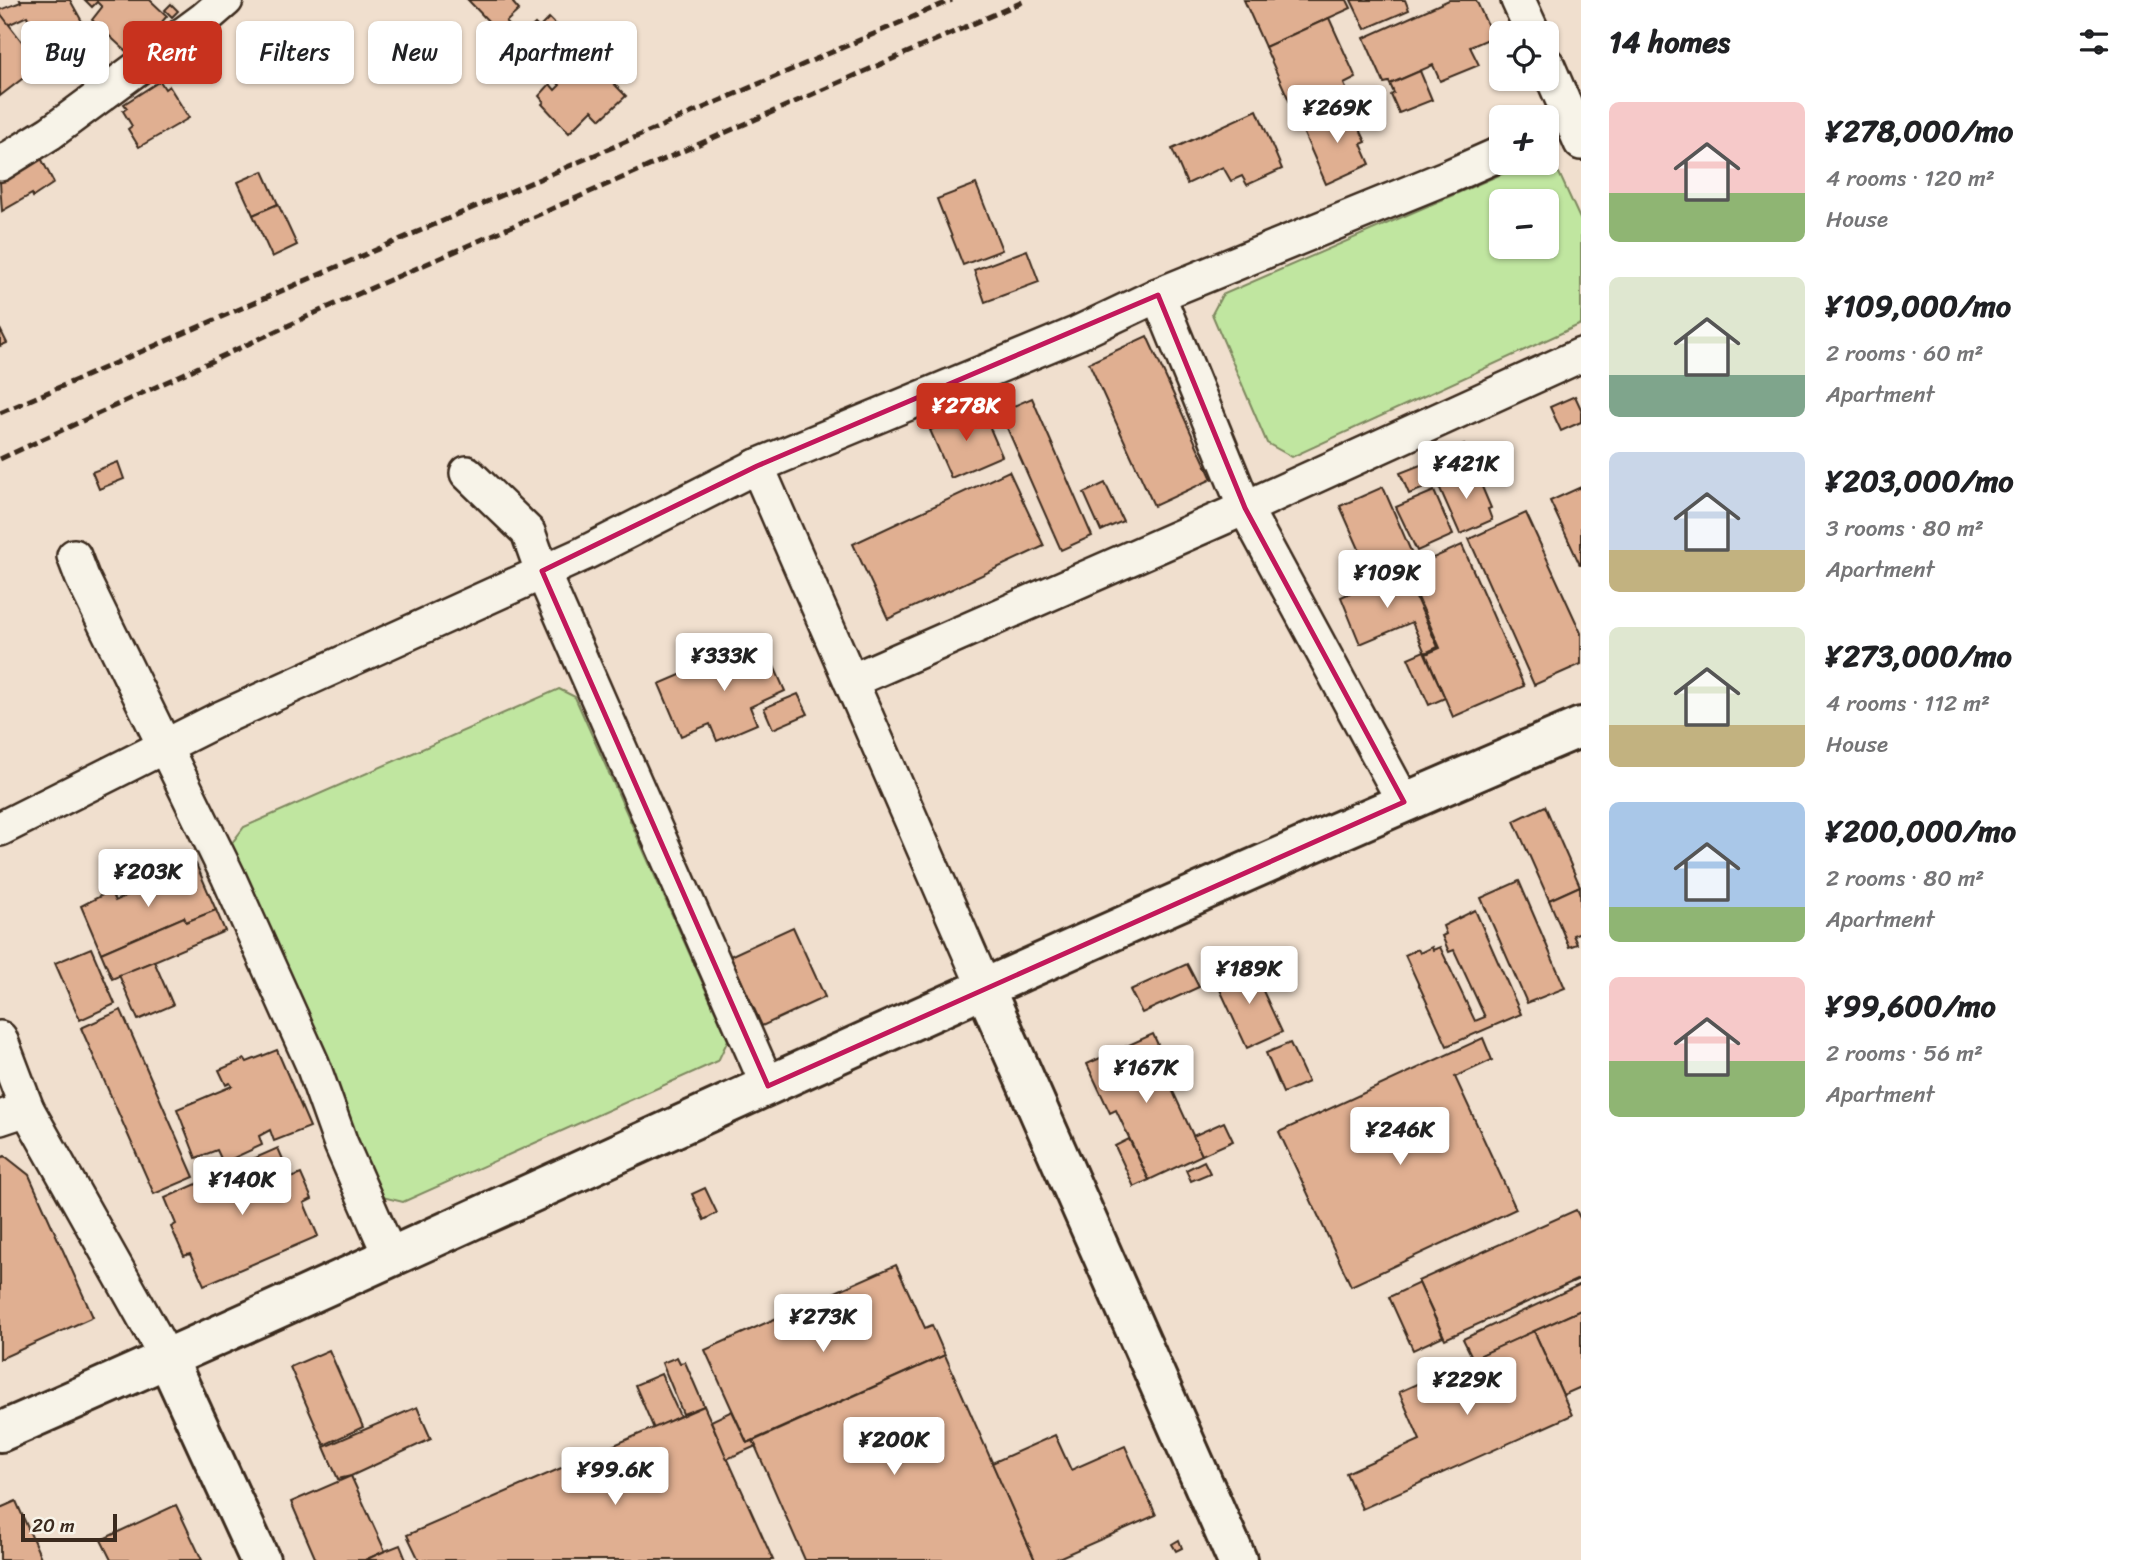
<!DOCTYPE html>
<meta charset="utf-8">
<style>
:root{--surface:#fff;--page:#f2f2f2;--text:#202124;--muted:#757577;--accent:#c8321e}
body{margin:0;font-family:Sriracha,sans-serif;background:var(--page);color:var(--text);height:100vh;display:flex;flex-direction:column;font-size:26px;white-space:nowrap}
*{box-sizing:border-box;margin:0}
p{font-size:23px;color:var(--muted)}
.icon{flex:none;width:38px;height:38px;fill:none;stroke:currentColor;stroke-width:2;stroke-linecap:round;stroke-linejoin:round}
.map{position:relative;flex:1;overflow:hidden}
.drawer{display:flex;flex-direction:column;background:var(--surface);width:560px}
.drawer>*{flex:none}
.hud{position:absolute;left:21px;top:21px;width:665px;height:63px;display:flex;gap:14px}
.tools{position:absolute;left:1489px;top:21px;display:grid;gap:14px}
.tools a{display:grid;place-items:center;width:70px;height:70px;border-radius:10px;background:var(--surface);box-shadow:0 2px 5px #0004;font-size:35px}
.scale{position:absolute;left:21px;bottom:18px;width:96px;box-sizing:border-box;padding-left:7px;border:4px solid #3b2a1e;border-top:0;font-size:19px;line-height:24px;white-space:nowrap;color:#3b2a1e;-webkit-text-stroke:5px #f7f3e8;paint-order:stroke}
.price{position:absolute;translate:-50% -60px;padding:0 16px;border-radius:7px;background:#fff;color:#222;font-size:23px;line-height:46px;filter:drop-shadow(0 2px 4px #0008)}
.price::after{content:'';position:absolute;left:50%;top:42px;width:21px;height:16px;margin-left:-10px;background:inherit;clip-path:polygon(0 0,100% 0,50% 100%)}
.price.active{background:var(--accent);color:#fff}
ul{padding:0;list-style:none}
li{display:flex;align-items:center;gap:21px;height:175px;padding:0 28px}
li span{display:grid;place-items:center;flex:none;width:196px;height:140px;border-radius:10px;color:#555}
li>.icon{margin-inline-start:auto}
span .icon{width:84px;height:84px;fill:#fffc;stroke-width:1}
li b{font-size:30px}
h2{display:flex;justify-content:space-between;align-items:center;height:84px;padding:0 28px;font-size:30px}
.pill{padding:0 24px;border-radius:10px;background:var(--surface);box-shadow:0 2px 5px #0004;font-size:24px;line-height:63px}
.pill.active{background:var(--accent);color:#fff}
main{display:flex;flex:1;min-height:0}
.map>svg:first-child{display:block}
.green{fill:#c0e6a0;stroke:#7e885f;stroke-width:2;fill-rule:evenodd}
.building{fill:#e0af91;stroke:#3b2a1e;stroke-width:2}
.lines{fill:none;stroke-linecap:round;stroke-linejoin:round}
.street-casing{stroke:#3b2a1e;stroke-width:38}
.secondary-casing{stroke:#3b2a1e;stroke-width:44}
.street{stroke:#f7f3e8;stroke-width:33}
.secondary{stroke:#f7f3e8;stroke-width:38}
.rail{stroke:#3b2a1e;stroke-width:5;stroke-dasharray:10 5;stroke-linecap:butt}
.marked{fill:none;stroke:#c2185b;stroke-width:5;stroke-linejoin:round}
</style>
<main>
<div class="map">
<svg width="1581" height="1560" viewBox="0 0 1581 1560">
<rect width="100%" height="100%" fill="#f0dfce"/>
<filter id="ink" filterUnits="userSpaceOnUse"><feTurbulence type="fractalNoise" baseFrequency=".0143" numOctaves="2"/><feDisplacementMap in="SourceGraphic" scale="14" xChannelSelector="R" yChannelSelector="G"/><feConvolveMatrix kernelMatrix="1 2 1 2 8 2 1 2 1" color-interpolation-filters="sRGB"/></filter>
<g filter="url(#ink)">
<!-- green -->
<g class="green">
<path d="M1527,163H1540L1559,173L1581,221V324L1292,457L1267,443L1212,314L1222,295ZM1502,201H1547V247H1502Z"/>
<polygon points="559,689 575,697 728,1040 718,1061 403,1202 378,1196 226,851 244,827"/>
</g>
<!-- building -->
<g class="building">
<polygon points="20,0 70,0 98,50 60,71 27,16 8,25 0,13 0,10 21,2"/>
<polygon points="85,0 150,0 167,16 144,43 140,39 128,53 92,20 102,7 97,2 92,7"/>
<polygon points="468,0 516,0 513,3 519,10 506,22 512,28 499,40 487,27 491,24"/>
<polygon points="1244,0 1347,0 1351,8 1265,47"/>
<polygon points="1351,0 1405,0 1409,10 1365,29"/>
<polygon points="1449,0 1476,0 1493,37 1470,47 1479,65 1440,81 1433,65 1390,84 1389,82 1384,83 1364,38"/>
<polygon points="171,4 178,11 172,17 165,10"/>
<polygon points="0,13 40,65 0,96"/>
<polygon points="549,18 626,96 601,119 592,110 569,133 542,104 544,102 539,96 550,84 555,90 560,85 556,81 560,77 546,62 541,66 517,41 535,24 539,28"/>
<polygon points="1329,18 1356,78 1344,84 1353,104 1301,127 1265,47"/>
<polygon points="1420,71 1432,100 1399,113 1391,95 1394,93 1390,84"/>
<polygon points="160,81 165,89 169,86 189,118 139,147 128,129 132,126 123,111 127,108 124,104"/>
<polygon points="1349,106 1366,142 1361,144 1370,164 1326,184 1301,127"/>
<polygon points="1257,110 1282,169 1247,185 1242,176 1231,181 1223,167 1187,184 1172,149"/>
<polygon points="41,158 54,183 33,197 32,194 2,211 0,183"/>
<polygon points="263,171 278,204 253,215 238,182"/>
<polygon points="976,184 1002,250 963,265 937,199"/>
<polygon points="278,204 297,245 272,257 253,215"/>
<polygon points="1027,250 1039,282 985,302 974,270"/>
<polygon points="0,329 7,343 0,346"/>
<polygon points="1147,336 1212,479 1154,506 1089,363"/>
<polygon points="1575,396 1581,409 1581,422 1561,431 1550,407"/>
<polygon points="1032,398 1092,536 1061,550 1000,412"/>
<polygon points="981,407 1002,456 951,478 930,430"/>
<polygon points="1464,445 1474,468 1456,476 1446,453"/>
<polygon points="118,462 124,479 99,489 92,472"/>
<polygon points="1423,464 1432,485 1409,494 1400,473"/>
<polygon points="1470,469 1474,476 1477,475 1491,508 1488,509 1492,520 1460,534 1438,484"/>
<polygon points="1009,471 1044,546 888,619 853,544"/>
<polygon points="1105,483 1123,521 1101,531 1084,493"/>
<polygon points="1383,487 1413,556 1370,574 1340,506"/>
<polygon points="1581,487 1581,565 1580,565 1550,501"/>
<polygon points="1434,491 1453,535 1417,551 1396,507"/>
<polygon points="1526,513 1581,633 1581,664 1534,685 1469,539"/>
<polygon points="1462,545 1524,686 1453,717 1426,654 1440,648 1406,570"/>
<polygon points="1403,569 1438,647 1425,653 1412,622 1360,644 1341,597"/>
<polygon points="762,639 785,691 750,707 757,724 717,741 710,724 681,736 659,684 701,666 706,675 728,666 723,655"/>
<polygon points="1424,651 1445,698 1429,705 1408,658"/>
<polygon points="798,694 808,714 773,729 764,708"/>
<polygon points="1545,806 1580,886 1549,900 1514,821"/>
<polygon points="196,864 216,910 186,922 184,917 101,953 81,906 110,891 115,901"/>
<polygon points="1519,881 1565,988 1527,1003 1481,898"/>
<polygon points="1580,886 1581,932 1573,935 1577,944 1569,947 1549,900"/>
<polygon points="216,910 225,931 112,979 101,953 184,917 186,922"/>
<polygon points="1475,910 1521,1014 1447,1046 1405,955 1418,949 1420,953 1432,947 1433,950 1440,947 1475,1021 1485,1017 1454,950 1449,952 1442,936 1446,934 1443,926"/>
<polygon points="793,927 825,997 762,1026 730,956"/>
<polygon points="91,948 115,1004 80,1020 55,963"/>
<polygon points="154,961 173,1005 138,1020 119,975"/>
<polygon points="1187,964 1199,987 1142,1013 1130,990"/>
<polygon points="1251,965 1282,1032 1247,1048 1216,981"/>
<polygon points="121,1010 194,1177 154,1194 81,1028"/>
<polygon points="1153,1034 1176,1083 1170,1085 1202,1155 1149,1180 1116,1110 1110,1113 1087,1064"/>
<polygon points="1483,1038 1492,1060 1455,1077 1516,1209 1351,1286 1279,1132"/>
<polygon points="1290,1043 1308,1082 1283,1093 1266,1053"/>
<polygon points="277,1050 310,1127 274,1141 270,1130 259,1136 262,1145 223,1163 217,1150 196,1158 177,1109 232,1086 230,1083 226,1085 219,1070 245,1059 247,1062"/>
<polygon points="1224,1122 1233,1141 1202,1155 1193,1136"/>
<polygon points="1129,1139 1149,1180 1134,1187 1115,1146"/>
<polygon points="278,1148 291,1178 301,1174 312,1199 304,1203 318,1236 204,1285 190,1254 184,1256 171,1227 176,1224 165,1198"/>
<polygon points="5,1156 29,1175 93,1317 0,1359 0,1158"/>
<polygon points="1204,1161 1210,1173 1191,1181 1186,1170"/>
<polygon points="705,1188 717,1213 704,1220 692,1194"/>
<polygon points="1576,1210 1581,1220 1581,1278 1445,1339 1418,1281"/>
<polygon points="896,1265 925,1328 932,1325 945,1355 747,1443 705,1350"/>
<polygon points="1419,1283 1443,1336 1413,1350 1389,1297"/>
<polygon points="1581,1284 1581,1310 1473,1359 1463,1339"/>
<polygon points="1581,1310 1581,1387 1563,1395 1534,1331"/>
<polygon points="1534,1331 1572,1415 1362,1509 1346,1473 1420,1440 1399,1392"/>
<polygon points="329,1350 363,1427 324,1445 290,1367"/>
<polygon points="945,1355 1035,1560 805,1560 753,1441"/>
<polygon points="677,1357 680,1363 685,1362 704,1406 683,1414 662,1363"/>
<polygon points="661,1374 680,1416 654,1429 635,1385"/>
<polygon points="704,1406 773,1560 419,1560 407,1535"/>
<polygon points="417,1407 431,1439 351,1476 338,1479 324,1447"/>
<polygon points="732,1411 747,1443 753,1441 756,1446 727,1459 711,1421"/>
<polygon points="1055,1435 1071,1470 1125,1446 1156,1515 1054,1560 1035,1560 992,1463"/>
<polygon points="351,1476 385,1551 365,1560 316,1560 291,1502"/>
<polygon points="16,1501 42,1560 0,1560 0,1508"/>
<polygon points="176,1505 202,1560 111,1560 101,1540"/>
<polygon points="1179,1540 1182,1548 1176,1551 1172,1544"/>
<polygon points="400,1545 406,1560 365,1560 385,1551"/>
</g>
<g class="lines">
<!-- street casing -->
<g class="street-casing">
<g id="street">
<polyline points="1518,0 1533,33"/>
<polyline points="1547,64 1581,143"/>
<polyline points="0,164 50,133 204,19 226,0"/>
<polyline points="1158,295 1245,508 1404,802"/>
<polyline points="757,466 985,989"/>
<polyline points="467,473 528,532 542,571 768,1086"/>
<polyline points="74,556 82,577 228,876 312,1063 341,1144 391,1258"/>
<polyline points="851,681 1245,508 1581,355"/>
<polyline points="0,829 219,719 583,554 757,466 1078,333 1158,295 1450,176 1502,153"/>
<polyline points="0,1038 27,1109 168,1360"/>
<polyline points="0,1118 27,1109"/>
</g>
</g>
<!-- secondary casing -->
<g class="secondary-casing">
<g id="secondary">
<polyline points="985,989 1237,1560"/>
<polyline points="168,1360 260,1560"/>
<path d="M0,1432C258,1320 513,1200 769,1085C1039,963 1309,842 1581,727"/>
</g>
</g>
<!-- street -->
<use href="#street" class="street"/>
<!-- secondary -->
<use href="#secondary" class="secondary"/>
<!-- rail -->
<g class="rail">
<polyline points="0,413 952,0"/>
<polyline points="0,459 326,308 1027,0"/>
</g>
</g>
</g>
<!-- marked area -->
<path class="marked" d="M1158,295L1245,508L1404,802L768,1086L542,571L757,466Z"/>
</svg>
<div class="tools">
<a><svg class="icon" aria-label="locate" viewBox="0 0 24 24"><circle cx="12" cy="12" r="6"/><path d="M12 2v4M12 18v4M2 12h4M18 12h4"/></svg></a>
<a>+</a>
<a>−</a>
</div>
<div class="scale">20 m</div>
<b class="price" style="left:1337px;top:145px">¥269K</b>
<b class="price active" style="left:966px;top:443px">¥278K</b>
<b class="price" style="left:1466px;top:501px">¥421K</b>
<b class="price" style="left:1387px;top:610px">¥109K</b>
<b class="price" style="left:724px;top:693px">¥333K</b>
<b class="price" style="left:148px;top:909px">¥203K</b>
<b class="price" style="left:1249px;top:1006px">¥189K</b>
<b class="price" style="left:1146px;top:1105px">¥167K</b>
<b class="price" style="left:1400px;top:1167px">¥246K</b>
<b class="price" style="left:242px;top:1217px">¥140K</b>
<b class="price" style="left:823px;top:1354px">¥273K</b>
<b class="price" style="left:1467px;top:1417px">¥229K</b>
<b class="price" style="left:894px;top:1477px">¥200K</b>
<b class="price" style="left:615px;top:1507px">¥99.6K</b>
<div class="hud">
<a class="pill">Buy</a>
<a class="pill active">Rent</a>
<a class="pill">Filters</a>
<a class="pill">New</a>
<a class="pill">Apartment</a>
</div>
</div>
<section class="drawer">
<h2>14 homes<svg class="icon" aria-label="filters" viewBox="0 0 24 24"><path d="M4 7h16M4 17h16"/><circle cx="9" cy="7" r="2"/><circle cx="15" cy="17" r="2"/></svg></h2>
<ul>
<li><span style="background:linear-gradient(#f6c9c9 65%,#8fb573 0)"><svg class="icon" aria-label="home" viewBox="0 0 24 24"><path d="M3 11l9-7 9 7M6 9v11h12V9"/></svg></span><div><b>¥278,000/mo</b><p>4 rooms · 120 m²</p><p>House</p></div></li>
<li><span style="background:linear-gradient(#dfe7d0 70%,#7fa58c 0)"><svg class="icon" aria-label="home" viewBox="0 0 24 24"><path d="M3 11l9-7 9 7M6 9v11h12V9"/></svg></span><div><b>¥109,000/mo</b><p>2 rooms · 60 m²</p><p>Apartment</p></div></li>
<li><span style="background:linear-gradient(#c9d6e8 70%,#c2b280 0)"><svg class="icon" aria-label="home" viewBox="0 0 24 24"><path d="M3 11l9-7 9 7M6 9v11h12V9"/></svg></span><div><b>¥203,000/mo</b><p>3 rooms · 80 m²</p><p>Apartment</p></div></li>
<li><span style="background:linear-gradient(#dfe7d0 70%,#c2b280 0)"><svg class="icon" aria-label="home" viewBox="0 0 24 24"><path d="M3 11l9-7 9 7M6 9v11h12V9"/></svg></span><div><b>¥273,000/mo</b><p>4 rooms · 112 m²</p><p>House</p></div></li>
<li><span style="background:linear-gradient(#a9c7e8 75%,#8fb573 0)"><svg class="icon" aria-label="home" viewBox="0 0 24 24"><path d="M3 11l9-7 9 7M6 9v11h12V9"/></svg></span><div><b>¥200,000/mo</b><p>2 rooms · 80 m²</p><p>Apartment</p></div></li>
<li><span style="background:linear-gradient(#f6c9c9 60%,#8fb573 0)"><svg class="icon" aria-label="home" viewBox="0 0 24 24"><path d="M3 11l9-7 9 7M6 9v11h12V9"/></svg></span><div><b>¥99,600/mo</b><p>2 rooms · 56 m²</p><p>Apartment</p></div></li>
</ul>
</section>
</main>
